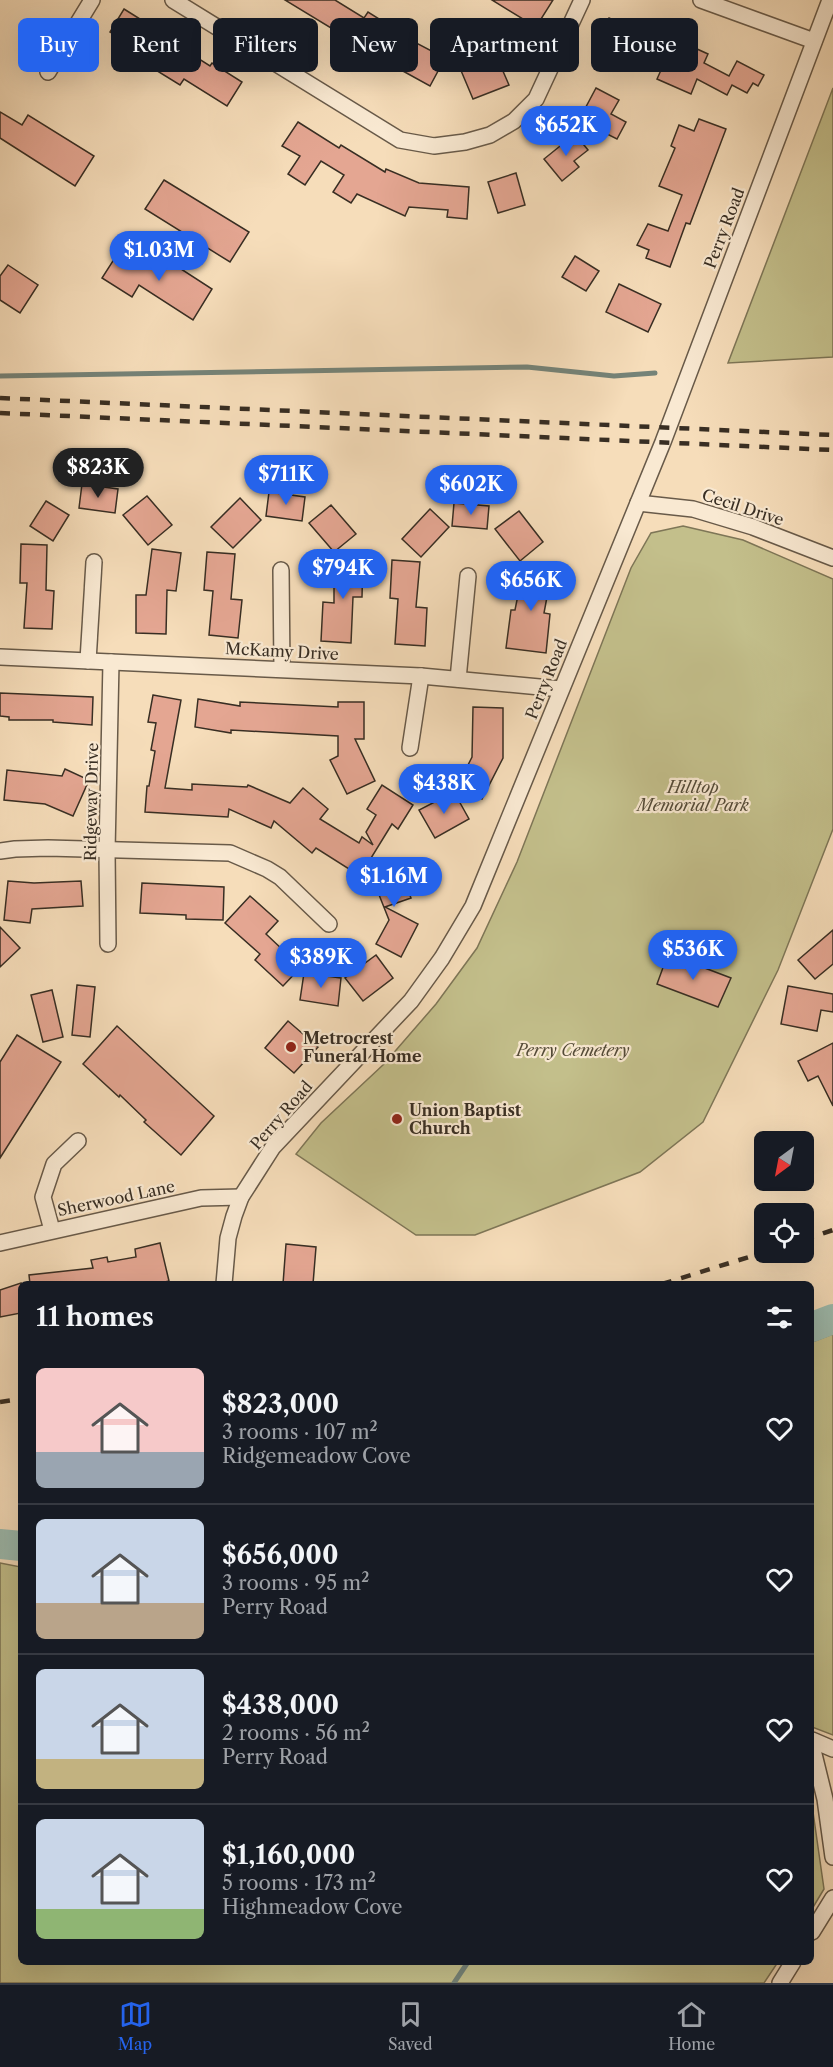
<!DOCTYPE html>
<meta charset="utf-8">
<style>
:root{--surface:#171b24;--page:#242831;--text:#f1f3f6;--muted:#9ea1a6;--line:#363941;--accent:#2563eb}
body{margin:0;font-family:"Libre Caslon Text",serif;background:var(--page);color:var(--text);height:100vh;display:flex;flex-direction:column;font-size:22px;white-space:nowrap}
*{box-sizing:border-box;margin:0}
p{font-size:20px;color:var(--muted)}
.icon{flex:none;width:33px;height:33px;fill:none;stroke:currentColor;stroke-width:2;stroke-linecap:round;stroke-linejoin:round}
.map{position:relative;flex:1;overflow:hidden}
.details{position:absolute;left:18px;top:1281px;width:796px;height:684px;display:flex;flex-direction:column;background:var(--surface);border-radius:9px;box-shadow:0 6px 24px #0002}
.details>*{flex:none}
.hud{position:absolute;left:18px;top:18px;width:798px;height:54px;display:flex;gap:12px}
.needle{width:39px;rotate:212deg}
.controls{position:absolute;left:754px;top:1131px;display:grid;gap:12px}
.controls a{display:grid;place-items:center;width:60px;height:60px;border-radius:9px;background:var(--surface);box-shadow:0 6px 24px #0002;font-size:30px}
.price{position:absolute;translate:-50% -51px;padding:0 14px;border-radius:21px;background:var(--accent);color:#fff;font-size:20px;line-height:39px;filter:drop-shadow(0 2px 3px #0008)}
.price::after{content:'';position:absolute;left:50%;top:36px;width:18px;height:14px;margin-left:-9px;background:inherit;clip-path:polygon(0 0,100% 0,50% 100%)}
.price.on{background:#222;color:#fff}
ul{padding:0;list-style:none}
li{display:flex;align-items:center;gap:18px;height:150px;padding:0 18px}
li+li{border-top:2px solid var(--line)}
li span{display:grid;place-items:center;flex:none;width:168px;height:120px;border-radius:9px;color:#555}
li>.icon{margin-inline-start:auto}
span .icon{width:72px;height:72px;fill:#fffc;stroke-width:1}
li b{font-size:26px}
h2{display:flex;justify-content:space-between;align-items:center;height:72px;padding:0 18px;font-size:26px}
.tag{padding:0 21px;border-radius:9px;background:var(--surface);box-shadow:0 6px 24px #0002;font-size:21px;line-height:54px}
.tag.on{background:var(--accent);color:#fff}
.dock{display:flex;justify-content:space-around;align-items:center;height:84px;border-top:2px solid var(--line);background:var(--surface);font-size:16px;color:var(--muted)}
.dock a{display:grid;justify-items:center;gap:3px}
.dock .on{color:var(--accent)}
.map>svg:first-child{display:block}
.green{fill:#c3bf8b;stroke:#7e7657;stroke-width:1.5}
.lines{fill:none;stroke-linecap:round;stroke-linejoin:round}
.stream{stroke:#758378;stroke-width:5}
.river{stroke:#9dbcb0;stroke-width:30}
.building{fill:#e4a692;stroke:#382e23;stroke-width:1.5}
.minor-casing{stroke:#685a49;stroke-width:18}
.minor{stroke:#f9e9d2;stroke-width:15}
.rail{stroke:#382e23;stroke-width:4.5;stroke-dasharray:10 10;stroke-linecap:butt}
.poi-dot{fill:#8f2418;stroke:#f9e9d2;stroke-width:2}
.labels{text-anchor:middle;stroke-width:4.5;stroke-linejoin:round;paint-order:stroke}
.street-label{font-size:16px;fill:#382e23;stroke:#f9e9d2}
.park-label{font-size:16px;font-style:italic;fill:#544b38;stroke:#f9e9d2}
.poi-label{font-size:16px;font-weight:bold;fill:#382e23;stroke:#f9e9d2;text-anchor:start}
</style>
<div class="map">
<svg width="833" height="1983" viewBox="0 0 833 1983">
<rect width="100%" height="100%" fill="#f6ddba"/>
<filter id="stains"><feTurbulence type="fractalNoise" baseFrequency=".00333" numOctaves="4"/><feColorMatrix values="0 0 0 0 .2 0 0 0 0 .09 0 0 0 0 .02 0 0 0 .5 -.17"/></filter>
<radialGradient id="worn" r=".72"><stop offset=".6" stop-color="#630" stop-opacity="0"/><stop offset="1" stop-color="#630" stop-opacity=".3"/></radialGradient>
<!-- green -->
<g class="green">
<polygon points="833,88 833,357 728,363"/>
<polygon points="683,526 743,540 833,579 833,829 778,970 703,1122 640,1172 475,1235 416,1235 296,1154 321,1123 384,1064 436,1004 477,948 517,862 631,568 651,533"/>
<polygon points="833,1334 833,1735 812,1727 812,1342"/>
<polygon points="0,1563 21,1567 21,1962 778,1962 764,1983 0,1983"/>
<polygon points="812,1805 824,1889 812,1909"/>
</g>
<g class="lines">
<!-- stream -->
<g class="stream">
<polyline points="0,376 527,367 614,376 655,373"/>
<polyline points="454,1983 468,1962"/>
</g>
<!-- river -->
<g class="river">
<polyline points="812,1327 833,1319"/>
<polyline points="0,1544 21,1546"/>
</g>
</g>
<!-- building -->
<g class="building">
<polygon points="285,0 335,0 364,18 368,12 400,32 399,34 445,58 430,86 392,65"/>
<polygon points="492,0 553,0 536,27"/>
<polygon points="124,9 156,29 155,31 210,66 212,63 242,82 227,106 184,79 180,85 138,59 134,64 119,55 127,42 110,32"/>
<polygon points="609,18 645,34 636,54 615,44 611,53 596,46"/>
<polygon points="675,39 708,54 704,63 729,76 737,61 764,75 758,86 753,83 747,93 732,85 727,95 697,79 691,94 657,79"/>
<polygon points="471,47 480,69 499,62 509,85 473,99 454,54"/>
<polygon points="596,88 619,100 611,114 626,122 617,139 579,120"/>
<polygon points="0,112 22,125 28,115 94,156 75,186 0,138"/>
<polygon points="699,119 726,129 690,224 686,223 670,267 646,258 649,250 637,245 648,224 668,231 682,195 659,186 675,148 671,146 679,125 694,131"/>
<polygon points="298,122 339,148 341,145 385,172 386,169 419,183 469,187 467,219 447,217 448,210 409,207 405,216 357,194 351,203 333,192 344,175 321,161 305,185 288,174 300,156 282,146"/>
<polygon points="575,134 588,150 574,161 579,167 562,181 544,159"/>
<polygon points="516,173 525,205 498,213 488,182"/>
<polygon points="164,180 249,232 230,262 145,209"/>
<polygon points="120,250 149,268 158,254 212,289 193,320 139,285 132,297 102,278"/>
<polygon points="575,256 599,271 586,291 562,277"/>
<polygon points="8,265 38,285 20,313 0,300 0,276"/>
<polygon points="619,284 661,304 648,332 606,312"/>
<polygon points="82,484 118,489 115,513 79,508"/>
<polygon points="269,492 305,497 302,521 266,516"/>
<polygon points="147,496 172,525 148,545 123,515"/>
<polygon points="240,498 261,520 233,548 211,527"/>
<polygon points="46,501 69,515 53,541 30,526"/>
<polygon points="454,503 489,506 487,529 452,526"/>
<polygon points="331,505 356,534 334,552 309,523"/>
<polygon points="430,509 449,527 421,557 402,539"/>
<polygon points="519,511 543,542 520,561 495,529"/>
<polygon points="21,544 47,545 46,590 54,591 52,629 24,628 27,583 20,583"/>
<polygon points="152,549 181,553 176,591 167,590 166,634 136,633 136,595 146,595"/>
<polygon points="207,552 235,554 231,599 242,600 238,638 209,635 213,591 204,590"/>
<polygon points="334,558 363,558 362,597 353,597 351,643 321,641 323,602 334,603"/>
<polygon points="392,560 420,562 416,607 427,608 425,646 395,644 398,599 390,598"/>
<polygon points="524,565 552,570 544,613 550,614 546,653 506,648 511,610 515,610"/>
<polygon points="0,693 93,697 92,725 53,722 53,720 9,720 9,717 0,716"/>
<polygon points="153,695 181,700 165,788 192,790 192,784 247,787 248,785 290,803 303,788 328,809 320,819 359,843 362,837 373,845 366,832 376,815 367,809 382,785 413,805 398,829 392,824 360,876 316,848 312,853 274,821 271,828 229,809 228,817 145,812 147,786 149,786 155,751 151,750 156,723 148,722"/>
<polygon points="198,699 240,706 240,702 338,707 338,702 364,702 364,739 355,739 375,781 347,794 330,760 338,756 338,736 231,730 231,733 195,727"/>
<polygon points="473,707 503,708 503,758 482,799 457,787 472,757"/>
<polygon points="65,769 89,780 73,816 45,804 4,800 7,770 62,776"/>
<polygon points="454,792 469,819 435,838 419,810"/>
<polygon points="397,861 411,898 385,907 418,924 401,957 376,944 389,920 370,872"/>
<polygon points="8,881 34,883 81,881 83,906 32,909 30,923 4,920"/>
<polygon points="142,883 224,887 223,920 186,919 186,915 140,913"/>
<polygon points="250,896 278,921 266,934 301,967 283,986 255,960 260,954 225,923"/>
<polygon points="0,927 20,948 0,967"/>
<polygon points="833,930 833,964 815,979 798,960"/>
<polygon points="668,954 731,978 718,1007 657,984"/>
<polygon points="376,955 393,978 363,1001 345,978"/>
<polygon points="304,973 341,978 338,1006 300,1000"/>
<polygon points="77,985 95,987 90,1037 72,1035"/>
<polygon points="788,986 833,994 833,1012 821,1010 817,1031 781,1024"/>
<polygon points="52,990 63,1037 43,1042 31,995"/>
<polygon points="288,1021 318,1047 294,1073 265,1048"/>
<polygon points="117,1026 214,1116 181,1155 144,1122 146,1120 120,1095 119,1097 83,1064"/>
<polygon points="17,1035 61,1062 0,1158 0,1062"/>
<polygon points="833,1043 833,1106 818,1076 808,1081 798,1061"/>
<polygon points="160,1243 169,1281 157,1284 30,1284 29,1275 93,1268 91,1260 107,1257 108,1262 136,1257 135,1249"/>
<polygon points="286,1244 316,1247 313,1284 283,1284"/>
<polygon points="21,1283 21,1313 0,1317 0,1290"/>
</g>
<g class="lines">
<!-- minor casing -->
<g class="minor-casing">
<g id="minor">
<polyline points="173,0 400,140 434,146 465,142 490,135 514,121 536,99 582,0"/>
<polyline points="701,0 814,41"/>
<polyline points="48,72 92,0"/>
<polyline points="638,503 693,509 753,527 833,558"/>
<polyline points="281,570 282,669"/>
<polyline points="0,657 421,676 561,689"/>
<polyline points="88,661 94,562"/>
<polyline points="458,679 468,576"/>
<polyline points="410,748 421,676"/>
<polyline points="0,851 15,849 48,848 230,853 267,869 280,877 329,924"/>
<polyline points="108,944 107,851 111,662"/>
<polyline points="52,1230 43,1197 54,1164 78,1141"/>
<polyline points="0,1243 201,1198 241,1197"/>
<polyline points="224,1284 228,1238 234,1216 241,1197 273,1147 411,1001 442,958 473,906 663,442 830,0"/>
<polyline points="812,1740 833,1749"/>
<polyline points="812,1746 825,1799 833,1857"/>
<polyline points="812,1932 833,1898"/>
<polyline points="780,1983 793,1962"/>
</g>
</g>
<!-- minor -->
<use href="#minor" class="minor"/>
<!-- rail -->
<g class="rail">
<polyline points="0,398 833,435"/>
<polyline points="0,413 833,450"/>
<polyline points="804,1240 833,1230"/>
<polyline points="662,1284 765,1252"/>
<polyline points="0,1402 21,1399"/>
</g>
</g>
<!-- markers -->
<g class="poi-dot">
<circle cx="291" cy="1047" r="6"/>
<circle cx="397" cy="1119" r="6"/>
</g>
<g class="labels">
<!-- street labels -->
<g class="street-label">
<text transform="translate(724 228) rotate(-69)" y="6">Perry Road</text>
<text transform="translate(743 507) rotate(18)" y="6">Cecil Drive</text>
<text transform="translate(282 651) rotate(3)" y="6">McKamy Drive</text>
<text transform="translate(546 679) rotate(-68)" y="6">Perry Road</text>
<text transform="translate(91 802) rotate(-89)" y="6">Ridgeway Drive</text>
<text transform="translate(281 1115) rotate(-49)" y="6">Perry Road</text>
<text transform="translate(116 1198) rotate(-12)" y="6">Sherwood Lane</text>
</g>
<!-- park labels -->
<g class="park-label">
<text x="693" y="793">Hilltop<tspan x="693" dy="18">Memorial Park</tspan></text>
<text x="573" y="1056">Perry Cemetery</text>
</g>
<!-- poi labels -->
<g class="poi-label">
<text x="303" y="1044">Metrocrest<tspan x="303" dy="18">Funeral Home</tspan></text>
<text x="409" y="1116">Union Baptist<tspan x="409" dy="18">Church</tspan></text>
</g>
</g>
<rect width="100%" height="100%" filter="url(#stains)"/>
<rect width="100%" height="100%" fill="url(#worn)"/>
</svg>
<div class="controls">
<a><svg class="needle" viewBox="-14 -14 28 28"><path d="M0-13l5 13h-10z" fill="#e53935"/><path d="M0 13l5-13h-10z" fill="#9ea1a6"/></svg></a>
<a><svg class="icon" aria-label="locate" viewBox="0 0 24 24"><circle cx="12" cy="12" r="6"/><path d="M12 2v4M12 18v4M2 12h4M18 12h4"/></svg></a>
</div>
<b class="price" style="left:566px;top:157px">$652K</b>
<b class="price" style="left:159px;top:282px">$1.03M</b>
<b class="price on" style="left:98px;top:499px">$823K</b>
<b class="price" style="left:286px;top:506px">$711K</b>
<b class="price" style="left:471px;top:516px">$602K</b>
<b class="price" style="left:343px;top:600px">$794K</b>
<b class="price" style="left:531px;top:612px">$656K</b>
<b class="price" style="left:444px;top:815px">$438K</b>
<b class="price" style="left:394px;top:908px">$1.16M</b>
<b class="price" style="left:693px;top:981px">$536K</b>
<b class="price" style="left:321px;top:989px">$389K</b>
<div class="hud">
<a class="tag on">Buy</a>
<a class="tag">Rent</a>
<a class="tag">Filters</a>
<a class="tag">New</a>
<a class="tag">Apartment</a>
<a class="tag">House</a>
</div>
<section class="details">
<h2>11 homes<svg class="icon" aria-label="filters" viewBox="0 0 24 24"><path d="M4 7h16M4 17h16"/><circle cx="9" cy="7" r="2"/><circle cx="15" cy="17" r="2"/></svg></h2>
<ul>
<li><span style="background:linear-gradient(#f6c9c9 70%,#9aa5b1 0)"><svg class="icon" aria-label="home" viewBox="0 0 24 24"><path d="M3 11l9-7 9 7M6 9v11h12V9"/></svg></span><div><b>$823,000</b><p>3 rooms · 107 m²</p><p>Ridgemeadow Cove</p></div><svg class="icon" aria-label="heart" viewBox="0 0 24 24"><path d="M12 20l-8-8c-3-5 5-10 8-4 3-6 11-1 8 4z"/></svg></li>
<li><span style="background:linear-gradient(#c9d6e8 70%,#b9a48a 0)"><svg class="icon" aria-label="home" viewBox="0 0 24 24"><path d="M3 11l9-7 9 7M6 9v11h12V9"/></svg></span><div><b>$656,000</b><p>3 rooms · 95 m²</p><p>Perry Road</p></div><svg class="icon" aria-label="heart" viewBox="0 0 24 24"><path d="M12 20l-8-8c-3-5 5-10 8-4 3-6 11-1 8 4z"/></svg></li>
<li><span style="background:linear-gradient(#c9d6e8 75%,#c2b280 0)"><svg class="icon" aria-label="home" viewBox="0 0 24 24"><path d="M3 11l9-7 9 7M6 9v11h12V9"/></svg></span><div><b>$438,000</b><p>2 rooms · 56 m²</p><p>Perry Road</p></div><svg class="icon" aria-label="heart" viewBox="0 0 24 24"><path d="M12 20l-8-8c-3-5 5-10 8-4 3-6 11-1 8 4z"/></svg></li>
<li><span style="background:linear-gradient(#c9d6e8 75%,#8fb573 0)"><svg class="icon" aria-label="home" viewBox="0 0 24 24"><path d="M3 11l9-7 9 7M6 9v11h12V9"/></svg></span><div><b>$1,160,000</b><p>5 rooms · 173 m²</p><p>Highmeadow Cove</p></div><svg class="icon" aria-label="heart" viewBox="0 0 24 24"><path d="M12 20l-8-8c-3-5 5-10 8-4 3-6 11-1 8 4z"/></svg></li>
</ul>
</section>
</div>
<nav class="dock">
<a class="on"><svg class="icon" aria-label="map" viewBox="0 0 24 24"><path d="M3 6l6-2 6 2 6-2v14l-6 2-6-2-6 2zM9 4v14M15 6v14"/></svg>Map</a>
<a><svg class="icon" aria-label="saved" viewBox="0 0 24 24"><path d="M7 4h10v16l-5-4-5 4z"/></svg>Saved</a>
<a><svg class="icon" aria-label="home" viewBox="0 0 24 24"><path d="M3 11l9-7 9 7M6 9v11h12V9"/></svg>Home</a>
</nav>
